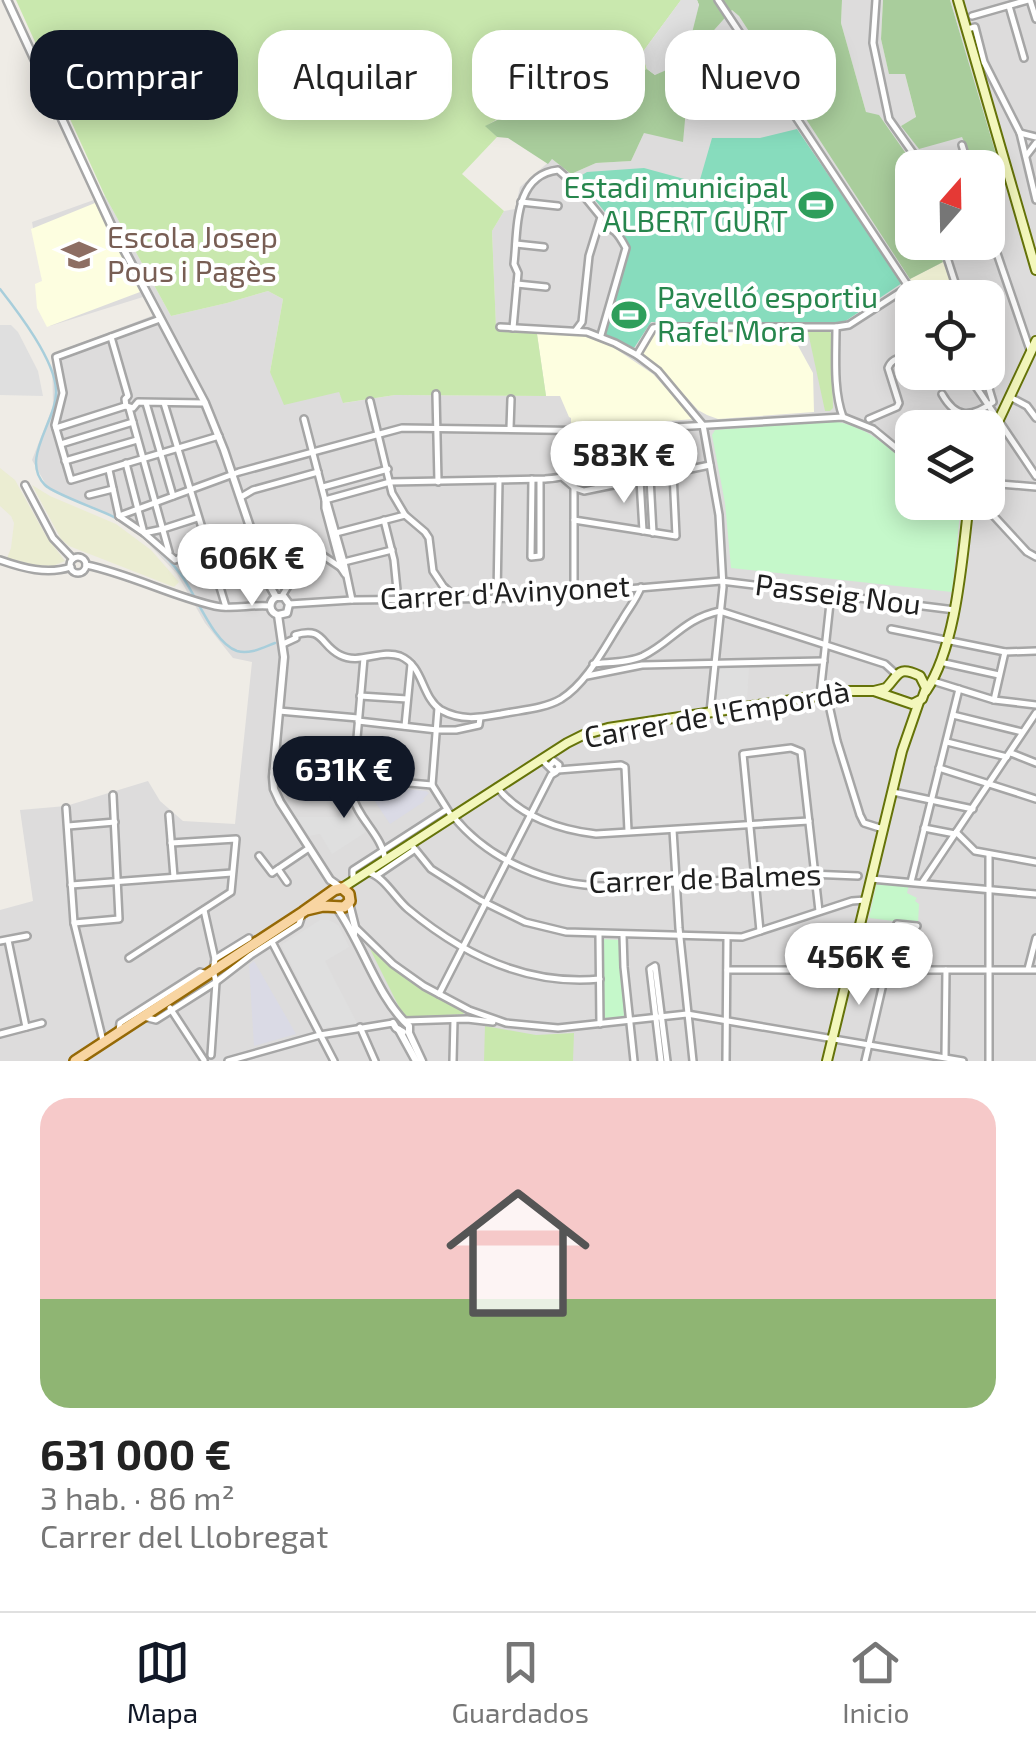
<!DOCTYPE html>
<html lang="es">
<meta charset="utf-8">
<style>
:root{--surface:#fff;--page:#f2f2f2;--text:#222;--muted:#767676;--line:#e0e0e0;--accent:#111827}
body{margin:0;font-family:"Exo 2",sans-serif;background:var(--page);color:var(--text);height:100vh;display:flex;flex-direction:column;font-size:38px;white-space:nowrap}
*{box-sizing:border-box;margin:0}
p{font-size:32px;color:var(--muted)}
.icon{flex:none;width:55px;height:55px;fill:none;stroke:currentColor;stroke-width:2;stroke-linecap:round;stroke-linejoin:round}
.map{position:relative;height:1061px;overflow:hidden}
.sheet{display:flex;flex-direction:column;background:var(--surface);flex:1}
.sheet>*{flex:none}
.guide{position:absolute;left:30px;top:30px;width:978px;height:90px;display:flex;gap:20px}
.needle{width:65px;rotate:20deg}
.fabs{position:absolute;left:895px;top:150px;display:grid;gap:20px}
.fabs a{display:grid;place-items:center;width:110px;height:110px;border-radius:20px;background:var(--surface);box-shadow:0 5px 25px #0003;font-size:50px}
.price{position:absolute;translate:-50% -85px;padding:0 22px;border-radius:35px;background:#fff;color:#222;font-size:32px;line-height:65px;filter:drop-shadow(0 2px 5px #0008)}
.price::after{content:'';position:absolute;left:50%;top:60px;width:30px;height:22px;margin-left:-15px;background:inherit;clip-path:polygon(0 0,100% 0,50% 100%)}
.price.on{background:var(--accent);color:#fff}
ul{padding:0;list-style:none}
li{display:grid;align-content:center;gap:20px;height:530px;padding:0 40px}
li+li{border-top:2px solid var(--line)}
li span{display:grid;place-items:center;height:310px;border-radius:30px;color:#555}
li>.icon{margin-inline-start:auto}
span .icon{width:180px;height:180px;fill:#fffc;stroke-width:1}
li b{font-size:42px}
.tag{padding:0 35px;border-radius:30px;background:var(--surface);box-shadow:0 5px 25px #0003;font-size:35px;line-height:90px}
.tag.on{background:var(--accent);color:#fff}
.menu{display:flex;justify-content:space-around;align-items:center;height:140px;border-top:2px solid var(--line);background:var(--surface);font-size:28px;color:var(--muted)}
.menu a{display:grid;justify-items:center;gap:5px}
.menu .on{color:var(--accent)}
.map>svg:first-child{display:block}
.residential{fill:#dddcdc;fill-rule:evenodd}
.education{fill:#fdfee0}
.farmland{fill:#ebedd2}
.grass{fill:#c9e8ae}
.forest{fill:#a9cd9c}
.park{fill:#c5f8ca}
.pitch{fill:#87dcbd}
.parking{fill:#dfdfdf}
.plaza{fill:#dadae5}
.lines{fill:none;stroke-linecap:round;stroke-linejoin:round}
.stream{stroke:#a8cedb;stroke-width:2.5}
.minor-casing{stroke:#a6a6a6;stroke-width:10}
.tertiary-casing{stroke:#a6a6a6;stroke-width:11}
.secondary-casing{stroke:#657309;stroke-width:12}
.primary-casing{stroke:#956906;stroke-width:14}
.minor{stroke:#fff;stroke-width:5}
.tertiary{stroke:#fff;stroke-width:6}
.secondary{stroke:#f3f7bc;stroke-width:8}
.primary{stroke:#f8d5a2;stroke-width:9}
.labels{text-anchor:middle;stroke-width:8;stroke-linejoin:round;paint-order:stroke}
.leisure-label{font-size:30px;fill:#27864d;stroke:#fff;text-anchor:end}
.education-label{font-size:30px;fill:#785e54;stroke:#fff;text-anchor:start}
.street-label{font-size:30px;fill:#1f1f1f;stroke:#fff}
</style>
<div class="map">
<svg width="1036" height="1061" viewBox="0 0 1036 1061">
<rect width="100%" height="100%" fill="#efece6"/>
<!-- residential -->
<g class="residential">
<polygon points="842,0 883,0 881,39 889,73 905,74 916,118 901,126 962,136 975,167 912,168 912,170 907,155 866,112 841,23"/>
<path d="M950,0H1036V1061H0V910L33,901L20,810L66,806L148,781L160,801L183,821L235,824L252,662L233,658L205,623L177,574L142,537L108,515L49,490L32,460L53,406L52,354L154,315L143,297L50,326L32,222L105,196L171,316L227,303L268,291L283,299L270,372L339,392L344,403L395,395L545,396L496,328L492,231L504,211L515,209L520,187L552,159L571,174L596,163L631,161L644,133L687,119V98L695,96L690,57L732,10L739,16L911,278L943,262L937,243L988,242V176L1001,171ZM912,298H988V372H912ZM912,428H988V502H912Z"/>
</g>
<!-- education -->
<g class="education">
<polygon points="95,203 140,292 47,327 37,308 35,284 42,281 31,229"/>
<polygon points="943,262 956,297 923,297 910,279"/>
<polygon points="656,332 791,333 813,373 814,412 718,419 707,415 698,410 660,368 642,353"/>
<polygon points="539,333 582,335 613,347 653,374 694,419 606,426 601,422 593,422 592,426 571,425 571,418 569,417 560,396 546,396 537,334"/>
</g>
<!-- farmland -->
<g class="farmland">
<polygon points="0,468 15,480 46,536 65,561 53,566 36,565 7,558 11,548 14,523 11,516 0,506"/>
<polygon points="32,485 50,496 116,524 151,550 179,582 174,587 69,546 61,539"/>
</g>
<!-- grass -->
<g class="grass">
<polygon points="16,0 681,0 642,53 647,69 618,81 568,94 542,111 518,112 499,118 486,126 497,137 462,174 504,211 492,231 496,327 537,334 546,396 395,395 343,403 339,392 284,405 270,372 283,299 268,291 227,303 171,316 105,196"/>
<polygon points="808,332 830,332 831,334 833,408 830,411 825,411"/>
<polygon points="370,949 409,980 462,1011 464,1014 404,1017"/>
<polygon points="485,1026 536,1035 574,1033 573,1061 484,1061"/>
</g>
<!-- forest -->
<g class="forest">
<polygon points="697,0 842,0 841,23 866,112 879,115 907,155 912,170 912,242 937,243 943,262 910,279 739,16 732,10 690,57 696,97 687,98 683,142 644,133 631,161 596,163 571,174 552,159 548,164 508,138 497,137 485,126 509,114 542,111 568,94 618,81 647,69 655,75 699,5"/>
<polygon points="883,0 950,0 1001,171 988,175 988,168 975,167 962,137 919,149 901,126 916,117 905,74 889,74 881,39"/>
</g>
<!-- park -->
<g class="park">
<path d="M831,421C866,425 887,446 912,468V502L961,503L952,592L731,568L725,503L712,435L715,430Z"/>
<polygon points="877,882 909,885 907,893 917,898 915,901 919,904 918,924 869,918"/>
<polygon points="603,939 619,940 624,1017 603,1018"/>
</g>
<!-- pitch -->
<polygon class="pitch" points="797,129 902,283 844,322 651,322 634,348 605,334 630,248 614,223 577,178 587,172 644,168 699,183 712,138 760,138"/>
<!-- parking -->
<g class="parking">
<polygon points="681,0 697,0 699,5 690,41 671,68 655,75 647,69 642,53"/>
<polygon points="0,325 11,325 18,332 38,371 43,396 0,395"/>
<polygon points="749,666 747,701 715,705 719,667"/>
<polygon points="296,817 354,817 366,832 332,854 320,834 309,836"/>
<polygon points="320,920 329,920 338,925 349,947 325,961 357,1023 323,1028 281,945"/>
</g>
<!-- plaza -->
<g class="plaza">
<polygon points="358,785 426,791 429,793 423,799 425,801 390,824 374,800 357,792"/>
<polygon points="254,961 296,1034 254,1046 249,965"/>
</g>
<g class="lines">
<!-- stream -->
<g class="stream">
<path d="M0,289C18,312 55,360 56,390C58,420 19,459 45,485C55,495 105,511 122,521"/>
<path d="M129,526C148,540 167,555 181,575C196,594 213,643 237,651C250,655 264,647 275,643"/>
</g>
<!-- minor casing -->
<g class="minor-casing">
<g id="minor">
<polyline points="718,0 916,298"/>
<polyline points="876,0 873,43 889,119 913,153 918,168"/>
<polyline points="1030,0 1036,19"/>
<polyline points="1009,6 1024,58"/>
<polyline points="972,16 1028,0"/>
<polyline points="967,29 975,27 984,62 1020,133 1036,200"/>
<polyline points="1020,133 1036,137"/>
<polyline points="962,145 969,168"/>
<polyline points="1026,156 1036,143"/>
<polyline points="521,202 558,206"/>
<polyline points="988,227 1030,350"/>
<path d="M599,229C613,223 620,237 626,248L601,335"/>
<polyline points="942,242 960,298"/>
<polyline points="516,244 544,247"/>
<polyline points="517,284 546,287"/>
<polyline points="160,319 56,357 63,393 55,425 71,480 219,436"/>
<polyline points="500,327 587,332 615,343 637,355 658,371 703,425 719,515 723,587 710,712"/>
<path d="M836,327C836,356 833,390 843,417"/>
<path d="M513,328L518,273L514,264C518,230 513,175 558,170L575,185L601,217L589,256L582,322L576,330"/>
<polyline points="111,337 128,396 125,399 126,406 133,408 138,402 205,403"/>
<polyline points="637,355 653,328 659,327 836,327 849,325 908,287"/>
<polyline points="966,372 1036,476"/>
<polyline points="436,394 438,482"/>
<path d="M942,394C956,419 971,418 993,402L984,372"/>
<polyline points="1010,397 1027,406 1036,418"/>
<polyline points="370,401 392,493 405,515 425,532 429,538 433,571 443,586 456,598"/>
<polyline points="146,403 173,496"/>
<polyline points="164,403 226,607"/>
<polyline points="129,408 169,552"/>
<polyline points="304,419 325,500 325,508 341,568 345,574"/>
<path d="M869,419L897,407L899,403L888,368C892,357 903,358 912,353"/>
<polyline points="56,428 125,406"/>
<polyline points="510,428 511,399"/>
<polyline points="574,431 574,593"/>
<polyline points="662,435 664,475"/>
<polyline points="61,444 133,422"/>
<polyline points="65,461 137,440"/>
<polyline points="126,463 144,533 163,529 197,518"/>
<polyline points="109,470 119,516"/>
<polyline points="562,477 575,488 584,491 710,465"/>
<polyline points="650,478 653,533"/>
<polyline points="532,479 531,557 540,556 540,480"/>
<polyline points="640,480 643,531"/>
<polyline points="988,483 1036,487"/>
<polyline points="25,485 53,538 73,559"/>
<polyline points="323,487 388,469"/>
<polyline points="89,495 113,489"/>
<polyline points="241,497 253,490 318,472"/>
<path d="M325,500L390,482L545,479C557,478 566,478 574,468"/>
<polyline points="327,502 344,562 352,600"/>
<polyline points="981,502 1027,552 1036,557"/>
<polyline points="119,516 239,472 402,428 607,431 843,417 873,429 912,461"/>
<polyline points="119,516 144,533 175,560 252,532"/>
<polyline points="384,520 394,560 398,600"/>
<polyline points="574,520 676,536 673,473"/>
<polyline points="289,533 340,567"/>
<polyline points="336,533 405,515"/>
<circle cx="78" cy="565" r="8"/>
<path d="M0,560C23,568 47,575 71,567"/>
<polyline points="344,562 392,550"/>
<path d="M86,565C130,574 171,596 215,606C233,610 252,604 270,606"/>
<polyline points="282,596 301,565 306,563 315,550"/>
<polyline points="497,597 499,480"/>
<polyline points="289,604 352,600 522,598 721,581 955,610"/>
<polyline points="891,629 1005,652 1036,651"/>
<path d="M283,644L296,638L295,635C324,626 320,645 340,655C359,665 381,649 400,656C424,666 421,697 441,710C461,721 479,718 501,714C520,710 544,709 561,699C588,682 605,646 622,620C628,609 637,599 641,587"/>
<path d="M364,658L352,795C358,819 383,836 385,860"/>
<polyline points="940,662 999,675"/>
<path d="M593,664C609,662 628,663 643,656C673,641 683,619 720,611L885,664L896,674"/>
<polyline points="587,676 642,665 824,661"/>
<polyline points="933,681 994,700 1036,705"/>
<polyline points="820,695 831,594"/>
<polyline points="360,696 407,699"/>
<polyline points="827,696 837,741 860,815 864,823 883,829"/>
<polyline points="994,700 1005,652"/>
<polyline points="438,708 432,785 452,817"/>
<polyline points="279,711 358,718"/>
<polyline points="953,715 1022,732"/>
<polyline points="358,721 437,730 456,730 479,725 480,718"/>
<polyline points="405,726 411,664"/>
<polyline points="947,742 1007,757"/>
<polyline points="1011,753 1036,763"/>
<polyline points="541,759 553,771 558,770 559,765 554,761 549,767"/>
<polyline points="939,768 1036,799"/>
<polyline points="558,770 621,765 625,767 628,831"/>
<polyline points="273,771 432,785"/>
<path d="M497,787C520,817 561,830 596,834L809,821"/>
<polyline points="893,792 973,809"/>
<polyline points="66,808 74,923 103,1041"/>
<polyline points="169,815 174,877"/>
<path d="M453,816C489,861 550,886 606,886C633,886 659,883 685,883L809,874L858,876"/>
<polyline points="68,826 115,822"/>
<polyline points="924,828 955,834"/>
<polyline points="673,830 679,928 693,1061"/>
<polyline points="956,832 975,851 1036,862"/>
<polyline points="410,843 431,869 480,900 525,922 566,932 742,937 852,901 865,900"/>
<polyline points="259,856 272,873 309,848"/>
<polyline points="278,869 287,882"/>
<path d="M370,873C384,877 396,899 408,909C463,955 527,986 600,979"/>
<polyline points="377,875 414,850"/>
<polyline points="871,879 1036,894"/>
<polyline points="353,881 353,870 446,810"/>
<polyline points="911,882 959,689"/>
<polyline points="922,883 1036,713"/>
<polyline points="71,885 232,873"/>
<polyline points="204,910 215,959 213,970 216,982 211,1055"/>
<polyline points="74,923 119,919 113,795"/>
<polyline points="355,927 393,964 424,986 469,1010 506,1023 558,1028 687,1014 963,1061"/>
<polyline points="760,931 743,754 791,748 801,752 819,911"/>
<polyline points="599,935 600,1024"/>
<polyline points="623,935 624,967 634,1061"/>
<polyline points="8,940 26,1027"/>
<polyline points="0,941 27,936"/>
<polyline points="272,942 334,1061"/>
<polyline points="129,958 231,892 236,839 171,843"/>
<polyline points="215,959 249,938"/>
<polyline points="1028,969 1036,938"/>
<polyline points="727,970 1036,970"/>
<polyline points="439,994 551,775 556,772"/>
<polyline points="170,1008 204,1060"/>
<polyline points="144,1017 156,1020 216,982 251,955 299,924 302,915"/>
<polyline points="405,1021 467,1019 493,1022"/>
<polyline points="360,1027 375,1061"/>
<polyline points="119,1031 120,1023 200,972 204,973"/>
<polyline points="0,1034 42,1023"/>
<polyline points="945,1057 946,970"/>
<polyline points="228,1061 320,1035 393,1023"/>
<polyline points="453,1061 454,1020"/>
<polyline points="661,1061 650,969 655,966 667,1061"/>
<polyline points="726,1061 727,939"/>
<polyline points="865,1061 897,924 917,926"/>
<polyline points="989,1061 989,854"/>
</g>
</g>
<!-- tertiary casing -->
<g class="tertiary-casing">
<g id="tertiary">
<polyline points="7,0 112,227 205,403 224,450 270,586 276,597"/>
<path d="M276,597C268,602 269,612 278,615L284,657L273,777L274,789L280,802L330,880L340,887"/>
<polyline points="276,597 284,597 289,604 287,613 278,615"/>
<polyline points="349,903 355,927 354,934"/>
<path d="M337,908C363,944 377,997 409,1026V1033L422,1061"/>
<polyline points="393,1023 396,1028 403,1032"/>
<polyline points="399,1030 416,1061"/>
</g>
</g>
<!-- secondary casing -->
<g class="secondary-casing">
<g id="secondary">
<polyline points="958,0 1036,270"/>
<polyline points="988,443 1036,341"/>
<path d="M926,691C957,645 962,558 969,502"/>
<path d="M342,888L567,743L583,735L608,728L850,691H874L912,704L922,699L926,688L920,676C897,665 899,675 886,688L874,691"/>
<polyline points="827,1061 902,751 919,702"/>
</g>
</g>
<!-- primary casing -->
<g class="primary-casing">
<polyline id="primary" points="75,1061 303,912 334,890 342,888 349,894 350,901 344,907 323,906 306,910"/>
</g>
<!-- minor -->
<use href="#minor" class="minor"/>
<!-- tertiary -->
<use href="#tertiary" class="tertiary"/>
<!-- secondary -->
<use href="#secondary" class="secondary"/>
<!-- primary -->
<use href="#primary" class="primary"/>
</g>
<!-- icons -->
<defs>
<g id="stadium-bare" transform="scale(2.7)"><path d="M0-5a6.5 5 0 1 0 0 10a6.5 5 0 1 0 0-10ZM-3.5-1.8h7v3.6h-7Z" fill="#2e9e5b" stroke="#fff" stroke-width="2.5" paint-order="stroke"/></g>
<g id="school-bare" transform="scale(2.7)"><path d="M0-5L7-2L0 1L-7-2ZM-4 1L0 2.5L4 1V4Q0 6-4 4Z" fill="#8d6e63" stroke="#fff" stroke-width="2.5" paint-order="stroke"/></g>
</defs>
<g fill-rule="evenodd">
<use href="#stadium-bare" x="816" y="205"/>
<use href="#school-bare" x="79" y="255"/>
<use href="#stadium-bare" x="629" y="315"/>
</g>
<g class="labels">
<!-- leisure labels -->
<g class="leisure-label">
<text x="788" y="198">Estadi municipal<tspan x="788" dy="34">ALBERT GURT</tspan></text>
<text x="657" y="308" text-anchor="start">Pavelló esportiu<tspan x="657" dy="34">Rafel Mora</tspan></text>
</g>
<!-- education labels -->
<g class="education-label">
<text x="107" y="248">Escola Josep<tspan x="107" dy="34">Pous i Pagès</tspan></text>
</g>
<!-- street labels -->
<g class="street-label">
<text transform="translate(505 593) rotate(-3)" y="10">Carrer d'Avinyonet</text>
<text transform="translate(838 595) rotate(7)" y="10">Passeig Nou</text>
<text transform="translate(717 715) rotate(-10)" y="10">Carrer de l'Empordà</text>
<text transform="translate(705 879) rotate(-2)" y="10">Carrer de Balmes</text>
</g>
</g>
</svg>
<div class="fabs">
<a><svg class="needle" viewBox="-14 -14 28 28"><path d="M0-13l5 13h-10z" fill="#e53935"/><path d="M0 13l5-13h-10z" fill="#767676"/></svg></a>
<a><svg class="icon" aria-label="locate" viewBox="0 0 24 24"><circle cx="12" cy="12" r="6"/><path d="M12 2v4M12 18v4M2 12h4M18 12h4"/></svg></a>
<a><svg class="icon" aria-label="layers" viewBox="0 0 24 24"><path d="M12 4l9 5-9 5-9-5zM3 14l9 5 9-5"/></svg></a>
</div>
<b class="price" style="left:624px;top:506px">583K €</b>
<b class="price" style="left:252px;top:609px">606K €</b>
<b class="price on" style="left:344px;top:821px">631K €</b>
<b class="price" style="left:859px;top:1008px">456K €</b>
<div class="guide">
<a class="tag on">Comprar</a>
<a class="tag">Alquilar</a>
<a class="tag">Filtros</a>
<a class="tag">Nuevo</a>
</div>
</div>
<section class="sheet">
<ul>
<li><span style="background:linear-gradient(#f6c9c9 65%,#8fb573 0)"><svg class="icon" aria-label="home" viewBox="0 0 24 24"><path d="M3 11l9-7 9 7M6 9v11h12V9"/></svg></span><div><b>631 000 €</b><p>3 hab. · 86 m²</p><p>Carrer del Llobregat</p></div></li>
</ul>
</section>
<nav class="menu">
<a class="on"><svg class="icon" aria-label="map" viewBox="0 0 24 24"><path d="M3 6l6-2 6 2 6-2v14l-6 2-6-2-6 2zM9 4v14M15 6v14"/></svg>Mapa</a>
<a><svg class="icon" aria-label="saved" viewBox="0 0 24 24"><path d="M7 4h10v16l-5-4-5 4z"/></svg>Guardados</a>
<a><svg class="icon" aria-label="home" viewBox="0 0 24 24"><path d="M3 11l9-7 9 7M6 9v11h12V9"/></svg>Inicio</a>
</nav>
